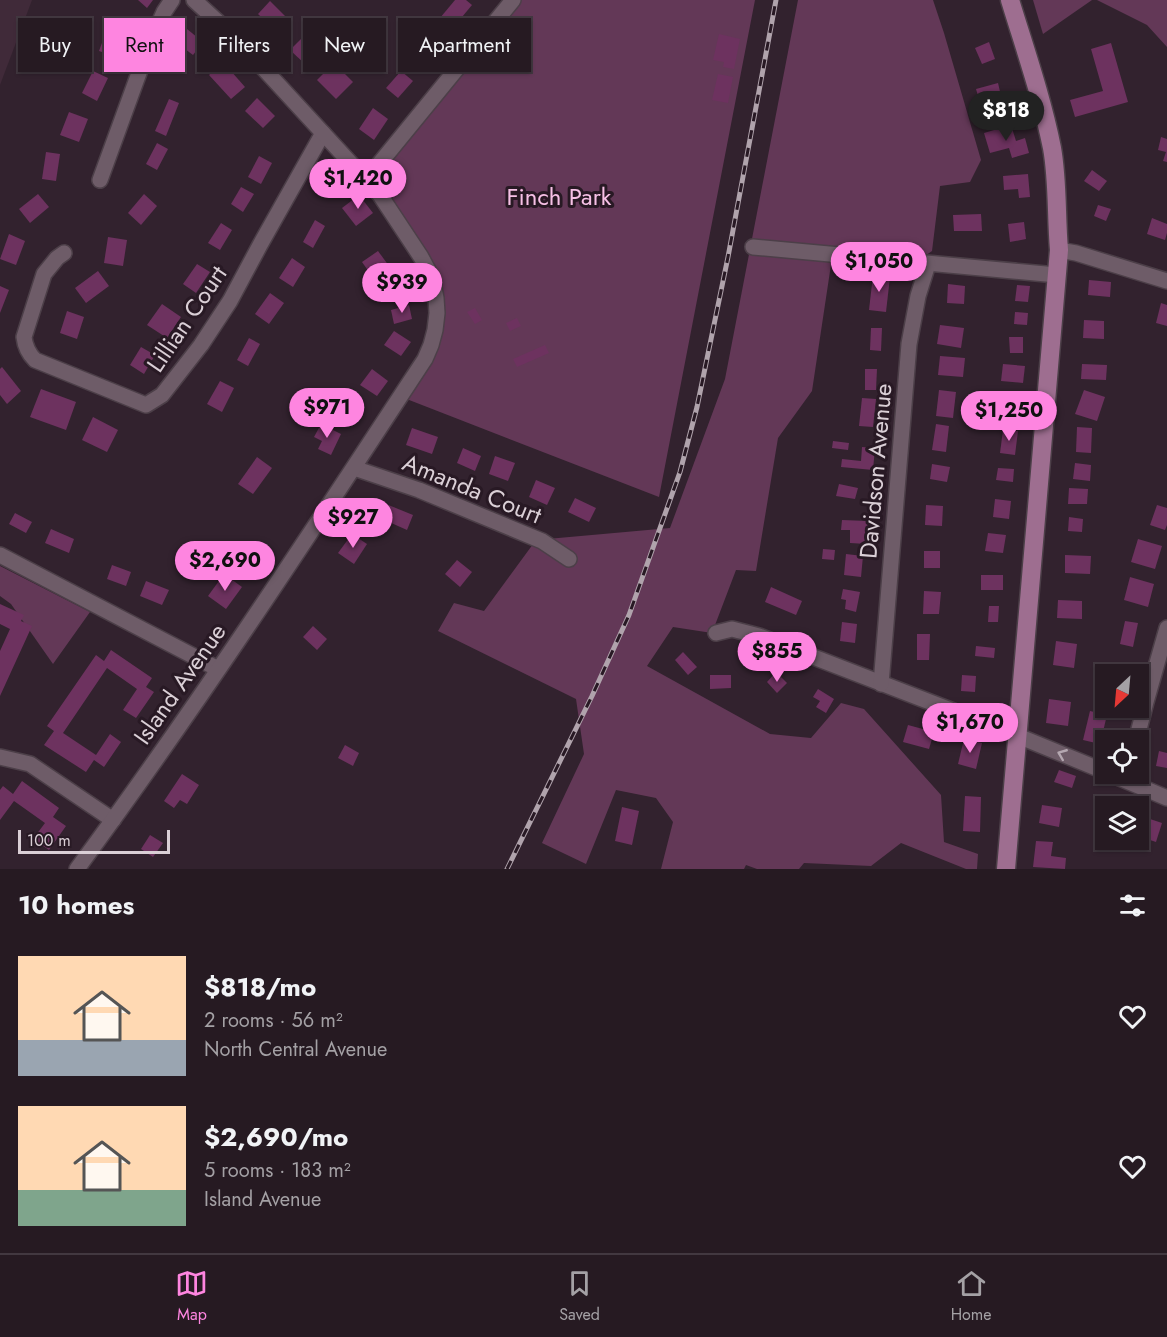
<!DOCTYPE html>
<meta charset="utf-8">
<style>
:root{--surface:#261a22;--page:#32272f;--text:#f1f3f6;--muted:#a4a1a5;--line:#423840;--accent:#fe85e0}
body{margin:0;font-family:Jost,sans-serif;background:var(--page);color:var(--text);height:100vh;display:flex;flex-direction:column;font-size:22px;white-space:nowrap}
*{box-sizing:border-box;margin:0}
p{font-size:20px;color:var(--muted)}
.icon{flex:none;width:33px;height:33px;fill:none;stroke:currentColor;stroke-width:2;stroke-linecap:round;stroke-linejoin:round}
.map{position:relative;height:869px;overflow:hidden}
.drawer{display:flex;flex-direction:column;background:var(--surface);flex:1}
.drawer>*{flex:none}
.guide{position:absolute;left:18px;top:18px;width:600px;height:54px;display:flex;gap:12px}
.needle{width:39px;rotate:206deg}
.tools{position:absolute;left:1095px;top:664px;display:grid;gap:12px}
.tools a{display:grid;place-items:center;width:54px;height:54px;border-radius:0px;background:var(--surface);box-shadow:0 2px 4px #0004,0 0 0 2px var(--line);font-size:30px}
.scale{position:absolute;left:18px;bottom:15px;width:152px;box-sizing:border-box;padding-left:6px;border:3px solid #dacfd6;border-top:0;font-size:16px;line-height:21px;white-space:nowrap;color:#dacfd6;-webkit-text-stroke:4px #281924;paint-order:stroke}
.price{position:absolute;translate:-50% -51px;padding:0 14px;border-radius:21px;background:var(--accent);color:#111;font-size:20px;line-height:39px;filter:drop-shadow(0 2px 3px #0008)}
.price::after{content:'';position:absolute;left:50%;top:36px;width:18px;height:14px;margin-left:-9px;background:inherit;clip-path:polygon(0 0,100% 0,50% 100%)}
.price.current{background:#222;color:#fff}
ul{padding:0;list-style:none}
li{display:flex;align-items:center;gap:18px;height:150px;padding:0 18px}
li span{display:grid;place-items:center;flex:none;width:168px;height:120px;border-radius:0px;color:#555}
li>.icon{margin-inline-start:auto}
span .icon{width:72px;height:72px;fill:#fffc;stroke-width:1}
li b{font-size:26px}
h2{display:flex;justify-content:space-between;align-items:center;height:72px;padding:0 18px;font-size:26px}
.chip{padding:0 21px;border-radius:0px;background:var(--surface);box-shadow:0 2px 4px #0004,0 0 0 2px var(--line);font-size:21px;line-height:54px}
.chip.current{background:var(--accent);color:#111}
.dock{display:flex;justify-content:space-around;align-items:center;height:84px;border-top:2px solid var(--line);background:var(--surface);font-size:16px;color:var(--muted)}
.dock a{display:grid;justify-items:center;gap:3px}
.dock .current{color:var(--accent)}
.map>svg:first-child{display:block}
.built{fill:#402a39}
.green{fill:#633857}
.building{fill:#6d325f}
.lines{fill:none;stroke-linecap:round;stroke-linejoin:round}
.minor-casing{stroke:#4c3f48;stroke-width:18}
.major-casing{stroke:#4c3f48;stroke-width:21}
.minor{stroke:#6e5c68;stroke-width:15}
.major{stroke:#9e6e90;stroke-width:18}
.rail-casing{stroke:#b0a3ac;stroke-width:5}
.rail{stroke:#281924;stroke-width:3;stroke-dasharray:9;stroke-linecap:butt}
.oneway{stroke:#b4a7b0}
.labels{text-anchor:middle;stroke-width:6;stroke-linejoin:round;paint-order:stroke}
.park-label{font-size:24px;fill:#f7c0e6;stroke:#281924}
.street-label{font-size:24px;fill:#dacfd6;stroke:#281924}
</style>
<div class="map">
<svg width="1167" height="869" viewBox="0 0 1167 869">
<rect width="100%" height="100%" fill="#32222e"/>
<!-- built -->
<polygon class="built" points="0,0 32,0 0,85"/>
<!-- green -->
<g class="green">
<polygon points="513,0 755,0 659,497 404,398 427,356 433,289 374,186"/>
<polygon points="798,0 933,0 944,33 981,160 970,182 940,186 932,251 912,265 832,258 812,391 778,438 756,571 736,570 712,633 673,627 647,666 770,734 811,738 841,703 864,709 941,795 944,842 978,854 977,869 966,869 901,843 871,866 804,863 799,869 757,869 746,865 744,869 661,869 673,822 656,798 616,790 586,864 542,843 584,754 576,699 438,631 454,603 484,611 536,540 670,528 725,379"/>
<polygon points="1033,0 1092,0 1043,34"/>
<polygon points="1097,0 1167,0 1167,47 1147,25"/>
<polygon points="0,566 90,612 53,664 11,604 0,596"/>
</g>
<!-- building -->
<g class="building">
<polygon points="138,0 153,0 147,8"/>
<polygon points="455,0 466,0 472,5 452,29 440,18"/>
<polygon points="270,1 286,17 274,29 258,14"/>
<polygon points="110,21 128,27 117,57 99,51"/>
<polygon points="187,29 203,42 193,55 177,43"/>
<polygon points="427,32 438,41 421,61 410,52"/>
<polygon points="719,34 740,39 734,69 723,67 724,62 713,60"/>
<polygon points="304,36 319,51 306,65 290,50"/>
<polygon points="989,42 995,59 982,64 975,48"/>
<polygon points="1111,43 1128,102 1075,117 1070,100 1103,91 1091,49"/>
<polygon points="223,62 245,87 231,99 209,75"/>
<polygon points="334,63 353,82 336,99 317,80"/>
<polygon points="93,71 108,78 97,101 82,93"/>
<polygon points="401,71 413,81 398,98 386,88"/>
<polygon points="718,74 733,77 728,103 712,100"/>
<polygon points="998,83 1002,100 1009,98 1012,110 1000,113 998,102 981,106 976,89"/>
<polygon points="257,98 275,116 263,128 245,111"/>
<polygon points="169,99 179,103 166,136 155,131"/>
<polygon points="373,108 388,119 374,140 359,129"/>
<polygon points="69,112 88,119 79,142 60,135"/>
<polygon points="1011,125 1016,141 1025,138 1029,153 1012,158 1009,148 990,153 984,133"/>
<polygon points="1161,137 1167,139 1167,162 1163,161 1166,152 1158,150"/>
<polygon points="157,143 168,149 157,170 146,164"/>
<polygon points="46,152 60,154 56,181 42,179"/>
<polygon points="259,156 272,163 261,184 248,177"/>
<polygon points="1092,170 1107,181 1099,191 1084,181"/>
<polygon points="1028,174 1030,197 1019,198 1018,189 1004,190 1003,176"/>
<polygon points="241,187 254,194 243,212 231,204"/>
<polygon points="38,194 49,207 30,223 19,209"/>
<polygon points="144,194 157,206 141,225 128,213"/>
<polygon points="359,195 373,213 356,226 342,208"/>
<polygon points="1098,205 1111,209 1106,221 1094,216"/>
<polygon points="981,214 982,231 954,231 953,215"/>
<polygon points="1152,218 1167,224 1167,233 1165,240 1147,234"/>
<polygon points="315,220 325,226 313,248 303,242"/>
<polygon points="1024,222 1026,239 1010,242 1008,224"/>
<polygon points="221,223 232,230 220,250 208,243"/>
<polygon points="9,234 25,241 16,265 0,259"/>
<polygon points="108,237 127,240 123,266 104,263"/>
<polygon points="378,251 392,270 376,282 362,262"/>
<polygon points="292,258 305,267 293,287 279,278"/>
<polygon points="197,264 210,272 196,293 183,284"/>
<polygon points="98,271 109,286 86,303 75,288"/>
<polygon points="873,275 890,277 886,312 869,310"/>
<polygon points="1089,280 1111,282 1110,297 1088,295"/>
<polygon points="948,284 965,286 964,304 947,303"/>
<polygon points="1017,285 1030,286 1028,302 1015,301"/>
<polygon points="0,286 9,290 0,313"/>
<polygon points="270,293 284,303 269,324 255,314"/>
<polygon points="1161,303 1167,305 1167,326 1156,323"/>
<polygon points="162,304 181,317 167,338 147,325"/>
<polygon points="409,305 412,319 394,324 391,310"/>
<polygon points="475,308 482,320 475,324 467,312"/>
<polygon points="67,311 84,317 77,339 60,333"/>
<polygon points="1015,312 1028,313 1027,325 1014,324"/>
<polygon points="517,318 521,326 510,331 506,323"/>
<polygon points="1084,320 1104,321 1104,339 1083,338"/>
<polygon points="940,325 964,328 961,348 937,344"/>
<polygon points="871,328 882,328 881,351 870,350"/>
<polygon points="394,331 411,342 401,356 384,345"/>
<polygon points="1009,337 1023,337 1023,353 1010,353"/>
<polygon points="249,338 260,344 248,366 237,360"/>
<polygon points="545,345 549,353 517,367 513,359"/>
<polygon points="141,347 155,355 144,374 130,365"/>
<polygon points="940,356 965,358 963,377 938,375"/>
<polygon points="1003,364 1025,366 1023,383 1001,381"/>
<polygon points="1082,364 1107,365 1106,380 1081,379"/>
<polygon points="2,367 21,391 7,404 0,395 0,369"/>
<polygon points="372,369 388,381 377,396 360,385"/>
<polygon points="865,369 877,369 876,390 865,390"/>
<polygon points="220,381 234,388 222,412 207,404"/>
<polygon points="41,389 76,402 66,430 30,417"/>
<polygon points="939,390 956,392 953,418 936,416"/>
<polygon points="1084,390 1105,397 1097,421 1075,414"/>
<polygon points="862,398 876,399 873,427 859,426"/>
<polygon points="342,399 358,411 350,422 334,411"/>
<polygon points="1002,404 1021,404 1020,422 1001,421"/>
<polygon points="93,417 118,430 107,452 82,440"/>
<polygon points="321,424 341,434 331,455 318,449 322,441 314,437"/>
<polygon points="936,424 949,426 946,452 932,450"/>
<polygon points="1077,427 1092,428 1091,453 1076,452"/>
<polygon points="412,428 438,437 432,454 406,445"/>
<polygon points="1003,430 1018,431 1015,455 1000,453"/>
<polygon points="833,441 849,443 848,450 832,448"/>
<polygon points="862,447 875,448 873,470 841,467 842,459 861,461"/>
<polygon points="463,448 481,456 475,471 457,463"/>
<polygon points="495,456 515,463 508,481 489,474"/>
<polygon points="257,457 272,468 253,494 238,484"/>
<polygon points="1075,463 1091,465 1090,481 1073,479"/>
<polygon points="932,464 950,467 947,482 930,479"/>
<polygon points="998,468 1014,469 1013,482 996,480"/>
<polygon points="536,480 555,488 547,505 529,497"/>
<polygon points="839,484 858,488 855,499 836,496"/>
<polygon points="1069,488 1088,489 1087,504 1068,504"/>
<polygon points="575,498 596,508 589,522 568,512"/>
<polygon points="995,499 1011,501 1009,519 993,517"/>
<polygon points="386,504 413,515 407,530 380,518"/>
<polygon points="926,505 943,506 942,526 925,525"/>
<polygon points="1157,505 1167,508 1167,525 1165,530 1150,525"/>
<polygon points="15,513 32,522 26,533 9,524"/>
<polygon points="1069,517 1083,519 1082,532 1068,531"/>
<polygon points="842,520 868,521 867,544 850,543 850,530 841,530"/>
<polygon points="51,529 74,539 69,553 45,543"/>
<polygon points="988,533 1006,535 1003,553 985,551"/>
<polygon points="352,534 367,544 354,564 338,553"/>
<polygon points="1138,539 1162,546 1155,569 1131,562"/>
<polygon points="823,549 835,550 834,560 822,559"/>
<rect x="924" y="551" width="16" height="17"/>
<polygon points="846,554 863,556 861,577 844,575"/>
<polygon points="1065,555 1091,556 1090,574 1065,573"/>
<polygon points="457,560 472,572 460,587 445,574"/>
<polygon points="112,565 131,572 126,586 107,579"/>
<polygon points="224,574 242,587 226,609 208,596"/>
<rect x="981" y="575" width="22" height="15"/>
<polygon points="1130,577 1154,584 1148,607 1124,600"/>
<polygon points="146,581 169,590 162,605 140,596"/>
<polygon points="771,587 802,601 796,615 765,602"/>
<polygon points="843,589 860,592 856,612 845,609 846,600 841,599"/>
<polygon points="924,591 941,592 939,614 923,614"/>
<polygon points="1058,600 1082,601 1082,619 1057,618"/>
<polygon points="0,604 24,615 21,621 32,626 0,696 0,651 10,629 0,624"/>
<polygon points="989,606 999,606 998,622 988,622"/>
<polygon points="1125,621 1138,623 1133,647 1120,644"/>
<polygon points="842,622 857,624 855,643 840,641"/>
<polygon points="313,626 327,639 317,650 303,637"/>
<polygon points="917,634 930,634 929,660 917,660"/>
<polygon points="1056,641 1077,644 1074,668 1053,665"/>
<polygon points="976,646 995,648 994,658 975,656"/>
<polygon points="111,650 152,678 146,687 154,692 136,718 123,710 137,689 107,668 63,733 96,755 110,734 121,742 104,767 94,760 86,772 44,745 54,731 47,726 96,655 104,661"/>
<polygon points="683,652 697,667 688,675 675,660"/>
<polygon points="1106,666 1123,671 1121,675 1106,675 1106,697 1098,695"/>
<polygon points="776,672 787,683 777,693 767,682"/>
<polygon points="710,675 731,675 731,688 710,689"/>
<polygon points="962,675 976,676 975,692 961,691"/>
<polygon points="818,689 834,699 826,713 816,707 820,701 813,697"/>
<polygon points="1049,699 1071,702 1068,726 1046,723"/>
<polygon points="1090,711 1107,715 1100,744 1083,740"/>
<polygon points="908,725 934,732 929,749 903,742"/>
<polygon points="964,739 982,743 976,769 958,764"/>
<polygon points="345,745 359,753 353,766 338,758"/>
<polygon points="1159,751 1167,753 1167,768 1156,766"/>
<polygon points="1059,770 1076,776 1072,788 1054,782"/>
<polygon points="182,774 199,785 187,804 180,800 174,808 164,801"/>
<polygon points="22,781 59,808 53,817 66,826 49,850 33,839 45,823 14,801 0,820 0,790 3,786 13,794"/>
<polygon points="965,796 981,797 980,832 963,831"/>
<polygon points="1042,805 1062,808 1059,827 1039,823"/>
<polygon points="622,807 639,811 632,845 615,841"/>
<polygon points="1138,815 1162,823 1156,842 1138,836"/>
<polygon points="150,835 163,843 153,857 141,849"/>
<polygon points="1036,841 1053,842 1051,856 1066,858 1065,869 1033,867"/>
</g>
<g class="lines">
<!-- minor casing -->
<g class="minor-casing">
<g id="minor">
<polyline points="100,180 147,51 164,12 172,0"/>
<polyline points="366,180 513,0"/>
<polyline points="753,247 1057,275"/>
<polyline points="1059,250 1076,253 1167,281"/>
<path d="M64,253L57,258L44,274L24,337C25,346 28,353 35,360L146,405L162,395L201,345L230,301L260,245L323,133"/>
<polyline points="354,468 419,490 542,541 569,559"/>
<polyline points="0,555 218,669"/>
<polyline points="716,633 732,629 759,636 1018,736 1106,772"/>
<polyline points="881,684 909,344 918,296 928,264"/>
<polyline points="1136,741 1146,702 1167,628"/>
<polyline points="0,757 30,764 113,820"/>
<polyline points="1110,774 1167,798"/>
<path d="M77,869C199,704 312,531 425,359L431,345L435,330L437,313L436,298L433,283L428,270L421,257L380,195L264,69L218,22L194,0"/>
</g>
</g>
<!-- major casing -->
<g class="major-casing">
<path id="major" d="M1006,869L1059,250C1056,216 1058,181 1052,148C1042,98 1025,49 1010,0"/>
</g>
<!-- minor -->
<use href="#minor" class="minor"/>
<!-- major -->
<use href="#major" class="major"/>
<!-- rail casing -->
<g class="rail-casing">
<polyline id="rail" points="507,869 592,696 629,615 680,472 697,407 728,257 776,0"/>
</g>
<!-- rail -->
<use href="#rail" class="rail"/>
</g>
<!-- one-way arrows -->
<defs><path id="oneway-chevron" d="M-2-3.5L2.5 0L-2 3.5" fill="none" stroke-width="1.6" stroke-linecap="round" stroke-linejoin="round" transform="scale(1.5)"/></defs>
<use class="oneway" href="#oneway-chevron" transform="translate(1062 754) rotate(-158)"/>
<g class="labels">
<!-- park labels -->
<g class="park-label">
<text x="559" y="205">Finch Park</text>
</g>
<!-- street labels -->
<g class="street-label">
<text transform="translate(187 319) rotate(-56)" y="8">Lillian Court</text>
<text transform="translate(876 471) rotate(-85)" y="8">Davidson Avenue</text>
<text transform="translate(472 489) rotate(22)" y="8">Amanda Court</text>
<text transform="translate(180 684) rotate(-55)" y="8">Island Avenue</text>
</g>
</g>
</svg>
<div class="tools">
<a><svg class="needle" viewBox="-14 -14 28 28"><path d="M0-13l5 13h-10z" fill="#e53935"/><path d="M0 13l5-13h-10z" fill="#a4a1a5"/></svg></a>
<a><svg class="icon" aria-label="locate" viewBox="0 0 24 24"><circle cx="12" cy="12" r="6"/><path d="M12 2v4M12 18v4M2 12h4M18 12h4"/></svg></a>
<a><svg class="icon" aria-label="layers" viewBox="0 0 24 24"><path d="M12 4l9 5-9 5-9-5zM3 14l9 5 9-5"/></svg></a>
</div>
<div class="scale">100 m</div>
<b class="price current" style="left:1006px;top:142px">$818</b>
<b class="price" style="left:358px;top:210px">$1,420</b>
<b class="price" style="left:879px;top:293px">$1,050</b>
<b class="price" style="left:402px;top:314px">$939</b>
<b class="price" style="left:327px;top:439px">$971</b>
<b class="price" style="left:1009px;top:442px">$1,250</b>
<b class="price" style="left:353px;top:549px">$927</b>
<b class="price" style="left:225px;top:592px">$2,690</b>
<b class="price" style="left:777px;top:683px">$855</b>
<b class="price" style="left:970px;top:754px">$1,670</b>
<div class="guide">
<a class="chip">Buy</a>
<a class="chip current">Rent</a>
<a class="chip">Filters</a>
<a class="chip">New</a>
<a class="chip">Apartment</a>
</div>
</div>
<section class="drawer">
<h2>10 homes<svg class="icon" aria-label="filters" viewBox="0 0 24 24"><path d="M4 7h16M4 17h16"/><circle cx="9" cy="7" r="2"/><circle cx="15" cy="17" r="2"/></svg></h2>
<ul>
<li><span style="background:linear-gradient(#ffd9b3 70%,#9aa5b1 0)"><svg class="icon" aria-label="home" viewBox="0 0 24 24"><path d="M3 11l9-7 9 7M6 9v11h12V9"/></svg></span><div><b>$818/mo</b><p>2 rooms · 56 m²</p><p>North Central Avenue</p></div><svg class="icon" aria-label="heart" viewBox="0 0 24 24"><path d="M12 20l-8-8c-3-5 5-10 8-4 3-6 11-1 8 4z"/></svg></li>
<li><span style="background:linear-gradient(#ffd9b3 70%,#7fa58c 0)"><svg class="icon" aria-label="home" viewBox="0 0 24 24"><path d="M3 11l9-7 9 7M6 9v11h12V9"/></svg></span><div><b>$2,690/mo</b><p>5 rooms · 183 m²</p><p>Island Avenue</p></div><svg class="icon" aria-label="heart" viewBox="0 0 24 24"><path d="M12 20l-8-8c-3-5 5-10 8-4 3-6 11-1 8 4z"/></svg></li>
</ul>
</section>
<nav class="dock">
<a class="current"><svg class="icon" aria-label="map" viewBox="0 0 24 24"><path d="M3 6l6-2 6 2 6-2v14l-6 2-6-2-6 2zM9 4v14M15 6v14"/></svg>Map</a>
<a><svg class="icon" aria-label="saved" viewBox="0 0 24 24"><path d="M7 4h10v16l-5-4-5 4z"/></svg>Saved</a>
<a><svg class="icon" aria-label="home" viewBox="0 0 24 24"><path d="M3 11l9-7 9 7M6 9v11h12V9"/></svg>Home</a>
</nav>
